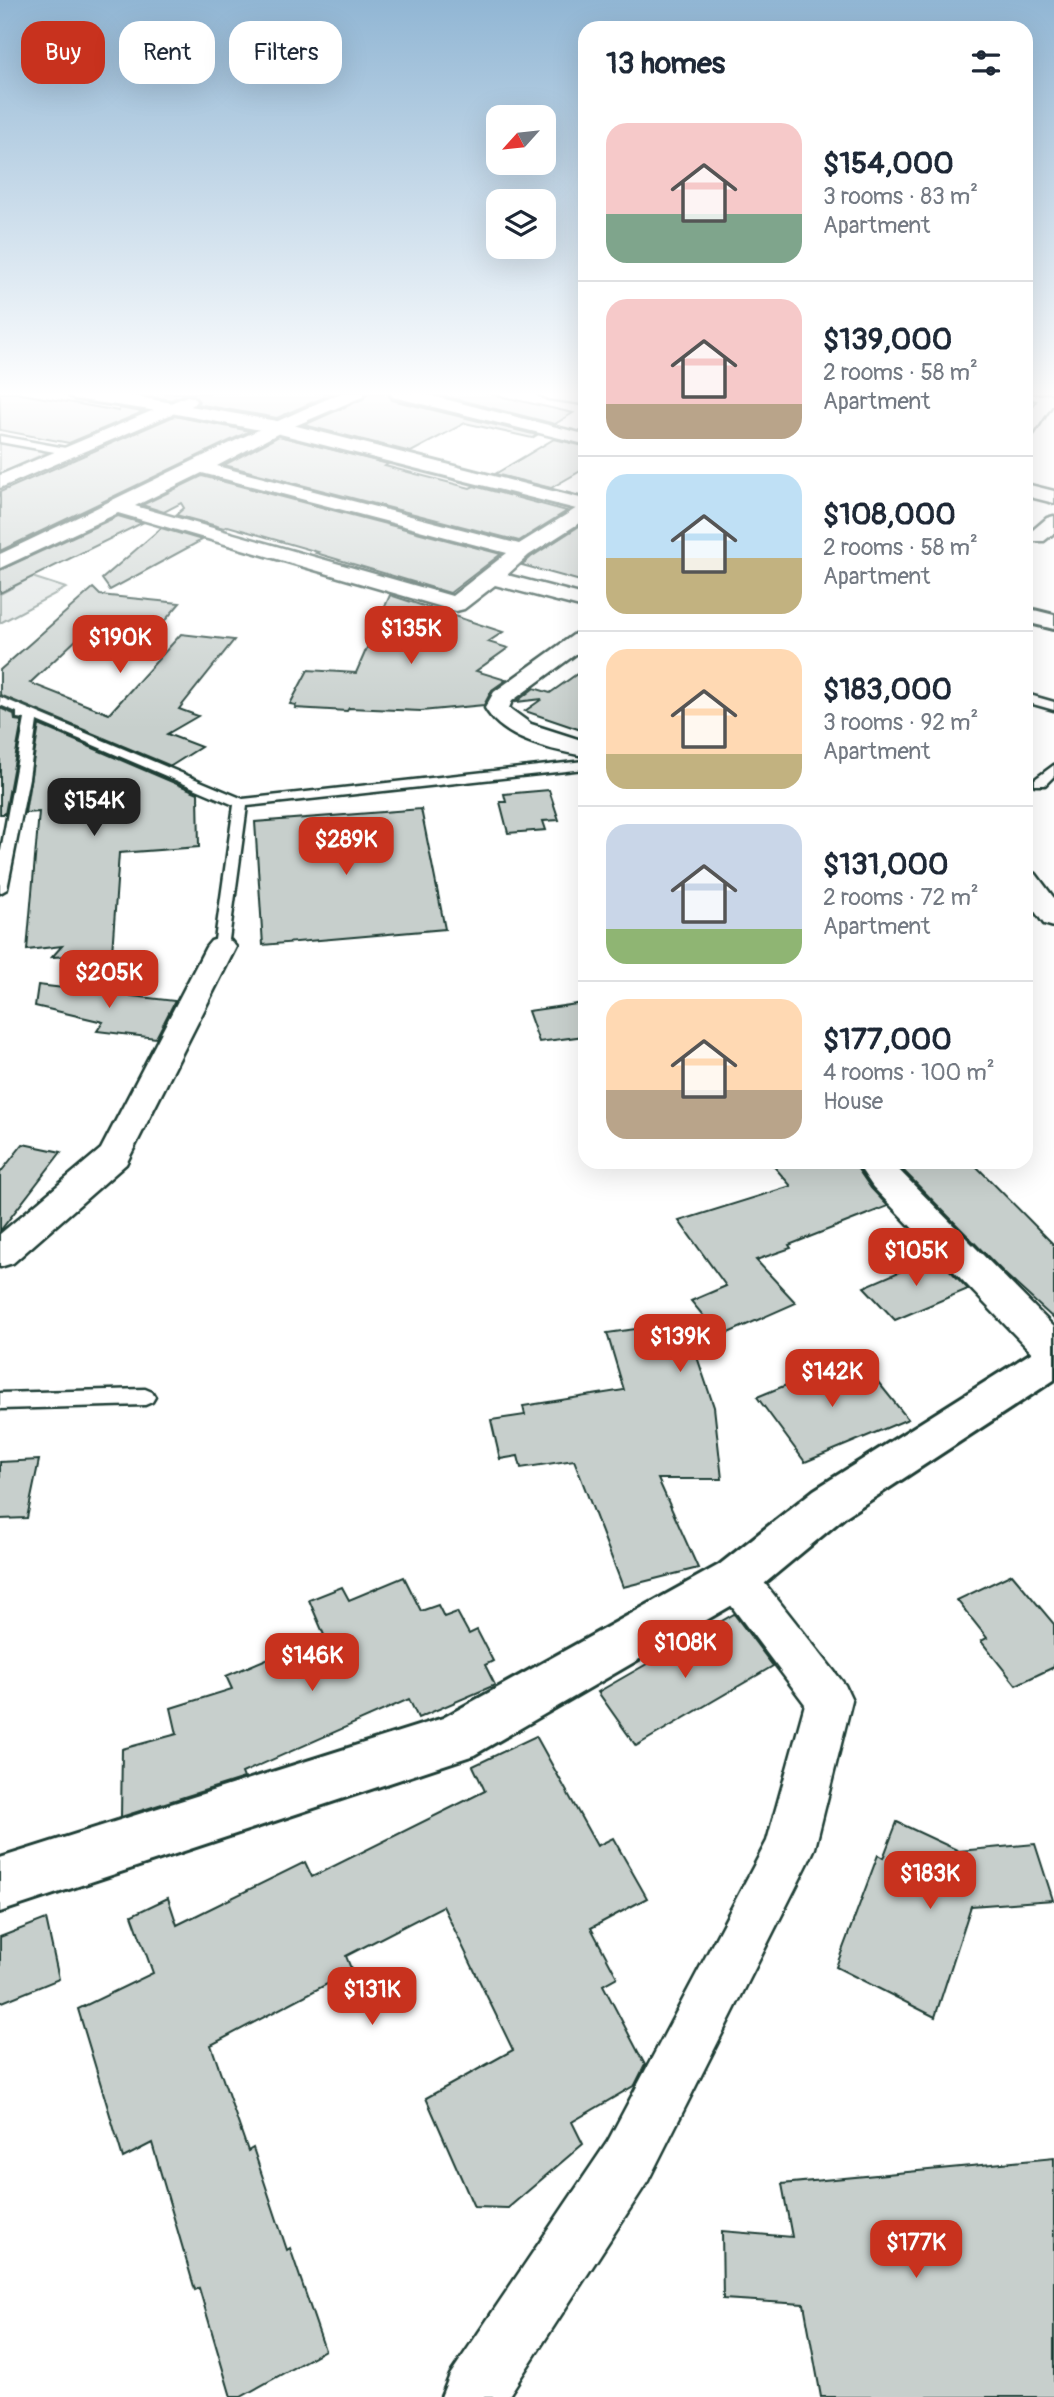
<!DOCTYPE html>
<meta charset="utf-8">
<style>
:root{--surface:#fff;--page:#f6f6f7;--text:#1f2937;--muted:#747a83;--line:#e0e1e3;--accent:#c8321e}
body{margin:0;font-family:Pangolin,sans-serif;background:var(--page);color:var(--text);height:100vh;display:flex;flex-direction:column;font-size:26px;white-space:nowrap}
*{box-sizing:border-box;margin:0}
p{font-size:23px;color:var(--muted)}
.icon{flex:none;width:38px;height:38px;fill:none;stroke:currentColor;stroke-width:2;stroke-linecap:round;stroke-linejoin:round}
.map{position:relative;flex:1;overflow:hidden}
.panel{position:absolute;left:578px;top:21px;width:455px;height:1148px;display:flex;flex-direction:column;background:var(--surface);border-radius:21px;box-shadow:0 7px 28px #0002}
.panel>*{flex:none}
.banner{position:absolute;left:21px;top:21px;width:452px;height:63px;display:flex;gap:14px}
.needle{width:46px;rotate:243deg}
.tools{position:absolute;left:486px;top:105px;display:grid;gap:14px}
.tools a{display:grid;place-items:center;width:70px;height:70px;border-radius:14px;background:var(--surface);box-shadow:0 7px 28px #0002;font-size:35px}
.price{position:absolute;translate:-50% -60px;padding:0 16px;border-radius:14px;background:var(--accent);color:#fff;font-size:23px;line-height:46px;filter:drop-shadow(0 2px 4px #0008)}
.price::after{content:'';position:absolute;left:50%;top:42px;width:21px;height:16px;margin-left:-10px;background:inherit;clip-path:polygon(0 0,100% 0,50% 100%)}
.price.current{background:#222;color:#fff}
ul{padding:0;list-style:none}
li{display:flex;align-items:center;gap:21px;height:175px;padding:0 28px}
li+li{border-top:2px solid var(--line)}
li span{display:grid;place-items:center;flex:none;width:196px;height:140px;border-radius:21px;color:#555}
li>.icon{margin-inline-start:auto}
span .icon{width:84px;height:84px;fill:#fffc;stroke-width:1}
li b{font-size:30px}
h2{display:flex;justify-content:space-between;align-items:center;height:84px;padding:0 28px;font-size:30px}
.pill{padding:0 24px;border-radius:21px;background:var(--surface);box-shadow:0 7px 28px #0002;font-size:24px;line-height:63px}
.pill.current{background:var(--accent);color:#fff}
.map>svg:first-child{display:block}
.green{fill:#dee3e2;stroke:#7e908b;stroke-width:2}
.building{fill:#c7cfcc;stroke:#1f3d34;stroke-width:2}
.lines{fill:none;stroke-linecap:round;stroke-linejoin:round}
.service-casing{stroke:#1f3d34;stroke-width:5}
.minor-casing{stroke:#1f3d34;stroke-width:5}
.tertiary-casing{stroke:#1f3d34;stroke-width:6}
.secondary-casing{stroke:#1f3d34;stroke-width:6}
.service{fill:#fff;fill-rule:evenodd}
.minor{fill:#fff;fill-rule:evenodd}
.tertiary{fill:#fff;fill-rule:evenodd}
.secondary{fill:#fff;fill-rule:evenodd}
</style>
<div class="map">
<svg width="1054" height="2397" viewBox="0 0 1054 2397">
<rect width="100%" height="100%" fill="#fff"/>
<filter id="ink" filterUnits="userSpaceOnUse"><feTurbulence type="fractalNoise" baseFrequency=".0143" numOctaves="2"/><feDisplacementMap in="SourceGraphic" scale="14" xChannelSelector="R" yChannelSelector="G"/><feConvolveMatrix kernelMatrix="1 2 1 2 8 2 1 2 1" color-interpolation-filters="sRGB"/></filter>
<g filter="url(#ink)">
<!-- green -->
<g class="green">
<polygon points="0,443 50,451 0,474"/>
<polygon points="32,577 66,588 0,623 0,594"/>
</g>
<!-- building -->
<g class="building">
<polygon points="0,393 16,393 119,411 119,408 143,412 69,443 0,430"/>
<polygon points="131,393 334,393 277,418 197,404 199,401 193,394 186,394 171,400"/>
<polygon points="368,393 387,393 392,400 537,435 532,438 465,423 411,452 304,425 363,399"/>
<polygon points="432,393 486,393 573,413 555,424"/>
<polygon points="174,416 250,431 0,551 0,492"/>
<polygon points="279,436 388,464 385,466 470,488 474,486 567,511 519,541 224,465"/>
<polygon points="554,439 584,446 584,469 551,488 495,474"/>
<polygon points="202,476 501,554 450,593 316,553 318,552 228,526 224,528 176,515 184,508 181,503 164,512 142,505"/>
<polygon points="118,516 142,523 0,593 0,570"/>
<polygon points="584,523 584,582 522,565 531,557"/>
<polygon points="161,528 202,540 110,590 102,579"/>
<polygon points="93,588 100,595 180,603 144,645 78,638 30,683 109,714 181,634 234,640 179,709 198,716 167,734 201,747 171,766 0,695 0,670"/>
<polygon points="390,595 503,632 488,642 508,648 476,671 506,680 492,690 484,705 421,711 349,708 347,711 295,708 296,705 290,704 308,670 356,673"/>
<polygon points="584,669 584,731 525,711 542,699 516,702 534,688 550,693"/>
<polygon points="0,708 14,714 15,720 22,721 5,814 0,814"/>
<polygon points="39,725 198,793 199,847 119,853 112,953 52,957 62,946 27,950 39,812 25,813"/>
<polygon points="549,790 559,820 543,821 546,830 508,833 500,802 506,802 504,794"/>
<polygon points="421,809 445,929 263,945 255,822"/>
<polygon points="38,985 175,1001 156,1038 97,1031 103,1022 35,1006"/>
<polygon points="584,1003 584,1036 539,1042 528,1011"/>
<polygon points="23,1144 61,1152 0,1231 0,1173"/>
<polygon points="770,1162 853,1162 871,1188 888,1206 789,1245 791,1248 756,1260 796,1303 694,1348 714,1407 722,1479 658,1479 698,1568 623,1587 574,1460 521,1468 518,1456 500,1459 491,1420 525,1415 523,1406 624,1390 607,1333 706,1319 691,1301 726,1286 679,1221 791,1186"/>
<polygon points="895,1162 972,1162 1054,1245 1054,1319 1005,1274"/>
<polygon points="936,1256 968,1289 895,1320 864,1287"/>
<polygon points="857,1356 908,1419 805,1462 757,1397"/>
<polygon points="39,1460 27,1518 0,1519 0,1462"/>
<polygon points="1012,1574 1054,1624 1054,1667 1016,1685 981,1641 987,1638 957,1600"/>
<polygon points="404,1577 421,1611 438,1605 444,1617 457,1612 469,1634 477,1630 493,1661 485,1665 495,1685 418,1718 409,1699 242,1773 244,1778 121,1817 122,1749 177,1734 171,1708 232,1689 226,1676 324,1635 309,1600 342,1587 349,1600"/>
<polygon points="734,1614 773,1666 636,1746 598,1692"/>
<polygon points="536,1736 597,1846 613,1838 647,1898 591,1928 617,1977 603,1985 645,2065 635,2085 572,2122 583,2144 508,2208 474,2207 426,2098 513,2050 443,1906 346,1956 352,1971 211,2045 248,2151 253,2148 287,2250 290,2248 325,2350 241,2397 231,2397 199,2288 195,2290 152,2143 123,2158 78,2009 153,1973 132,1915 168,1898 177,1925 305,1862 312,1877 485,1791 473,1766"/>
<polygon points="897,1822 959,1851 1035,1844 1053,1900 971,1906 935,2017 836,1967 878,1855 883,1858"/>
<polygon points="46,1919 59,1979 0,2003 0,1937"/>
<polygon points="1054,2158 1054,2397 821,2397 804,2304 723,2299 722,2231 792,2237 782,2184"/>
</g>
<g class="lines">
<!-- service casing -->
<g class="service-casing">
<g id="service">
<polygon points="1026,393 1054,399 1054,405 1026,397"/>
<polygon points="0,436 71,449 76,452 71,455 0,442"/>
<polygon points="1026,694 1054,702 1054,710 1026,702"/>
<polygon points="0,697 243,799 584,761 584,769 247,806 228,947 221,951 214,947 234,805 37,721 29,778 7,889 0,893 0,856 25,719 17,718 17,712 0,705"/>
<polygon points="1054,765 1054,776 1045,785 1035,785 1035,779"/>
<polygon points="145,1389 152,1392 155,1397 152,1402 145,1405 0,1409 0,1393"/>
</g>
</g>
<!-- minor casing -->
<g class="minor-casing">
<g id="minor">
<path d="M341,393H365L362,397L283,431L217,466L519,544L577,508L584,506V520L529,555L507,575L584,595V608L495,585L464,609L456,611L118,513L0,568V554C114,501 226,442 341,393ZM202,473L507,553L452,596L135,506Z"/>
<polygon points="390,393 421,393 584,434 584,444 393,397"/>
<polygon points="539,394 584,394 584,404 548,399"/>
<polygon points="1047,394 1053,395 1054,402 1032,436 1026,437 1026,419 1041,395"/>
<polygon points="187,396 193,397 196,401 193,405 0,488 0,475"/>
<polygon points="1026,484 1054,491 1054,503 1026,496"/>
<polygon points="1054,516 1054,533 1044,541 1026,541 1026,529 1033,530 1047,518"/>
<path d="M584,631V648L512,701L509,708L531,724L584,741V756C551,750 503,740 485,708L494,692L576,633Z"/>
<polygon points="1026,872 1036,874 1054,898 1054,927 1044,924 1026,899"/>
<polygon points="221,938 231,941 236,947 126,1164 13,1263 0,1267 0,1234 101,1149 206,947 211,941"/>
<polygon points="856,1162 891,1162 1054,1327 1054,1366 1040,1361 873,1187"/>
<polygon points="736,1560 751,1566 845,1685 852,1700 815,1848 807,1865 648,2181 508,2397 441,2397 450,2375 608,2141 767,1841 805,1704 721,1592 714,1579 721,1566"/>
</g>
</g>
<!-- tertiary casing -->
<g class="tertiary-casing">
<polygon id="tertiary" points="1054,1343 1054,1380 846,1516 753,1593 474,1755 0,1912 0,1858 443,1718 719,1565 814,1490 1039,1348"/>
</g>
<!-- secondary casing -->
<g class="secondary-casing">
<g id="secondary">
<polygon points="66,393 115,393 277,421 584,499 584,511 276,433 171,413 75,399"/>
<polygon points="1026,608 1054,615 1054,629 1026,622"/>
</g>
</g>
<!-- service -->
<use href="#service" class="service"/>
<!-- minor -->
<use href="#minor" class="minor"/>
<!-- tertiary -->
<use href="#tertiary" class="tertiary"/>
<!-- secondary -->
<use href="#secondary" class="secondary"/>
</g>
</g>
<!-- sky -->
<linearGradient id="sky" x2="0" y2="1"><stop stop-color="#91b6d4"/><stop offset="0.54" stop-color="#fff"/><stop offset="1" stop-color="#fff" stop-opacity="0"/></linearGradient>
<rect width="1054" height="729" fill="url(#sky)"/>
</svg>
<div class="tools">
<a><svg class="needle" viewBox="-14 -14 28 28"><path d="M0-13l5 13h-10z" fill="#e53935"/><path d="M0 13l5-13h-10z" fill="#747a83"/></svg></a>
<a><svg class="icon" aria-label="layers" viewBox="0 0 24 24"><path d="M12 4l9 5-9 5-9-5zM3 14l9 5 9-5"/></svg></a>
</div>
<b class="price" style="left:411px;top:666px">$135K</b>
<b class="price" style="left:120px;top:675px">$190K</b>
<b class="price current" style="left:94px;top:838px">$154K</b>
<b class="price" style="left:346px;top:877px">$289K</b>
<b class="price" style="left:109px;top:1010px">$205K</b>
<b class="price" style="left:916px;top:1288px">$105K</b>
<b class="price" style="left:680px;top:1374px">$139K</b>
<b class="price" style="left:832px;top:1409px">$142K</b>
<b class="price" style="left:685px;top:1680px">$108K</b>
<b class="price" style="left:312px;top:1693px">$146K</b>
<b class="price" style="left:930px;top:1911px">$183K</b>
<b class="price" style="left:372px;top:2027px">$131K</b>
<b class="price" style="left:916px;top:2280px">$177K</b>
<div class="banner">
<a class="pill current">Buy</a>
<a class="pill">Rent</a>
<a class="pill">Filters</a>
</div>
<section class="panel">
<h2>13 homes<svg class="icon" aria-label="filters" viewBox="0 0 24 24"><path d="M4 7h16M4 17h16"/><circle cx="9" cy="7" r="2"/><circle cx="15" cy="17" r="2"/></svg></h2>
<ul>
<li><span style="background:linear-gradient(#f6c9c9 65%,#7fa58c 0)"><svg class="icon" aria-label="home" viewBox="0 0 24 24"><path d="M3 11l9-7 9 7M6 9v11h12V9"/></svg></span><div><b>$154,000</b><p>3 rooms · 83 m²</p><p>Apartment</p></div></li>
<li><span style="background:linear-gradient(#f6c9c9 75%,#b9a48a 0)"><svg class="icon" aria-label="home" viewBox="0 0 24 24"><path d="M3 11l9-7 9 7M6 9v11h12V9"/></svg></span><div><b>$139,000</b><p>2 rooms · 58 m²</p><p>Apartment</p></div></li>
<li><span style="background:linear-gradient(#bfe0f5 60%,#c2b280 0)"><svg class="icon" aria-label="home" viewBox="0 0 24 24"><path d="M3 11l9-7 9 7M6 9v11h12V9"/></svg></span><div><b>$108,000</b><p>2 rooms · 58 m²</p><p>Apartment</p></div></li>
<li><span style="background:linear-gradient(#ffd9b3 75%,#c2b280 0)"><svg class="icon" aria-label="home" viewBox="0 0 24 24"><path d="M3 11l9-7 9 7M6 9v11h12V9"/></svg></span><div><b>$183,000</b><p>3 rooms · 92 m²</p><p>Apartment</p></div></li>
<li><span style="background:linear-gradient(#c9d6e8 75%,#8fb573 0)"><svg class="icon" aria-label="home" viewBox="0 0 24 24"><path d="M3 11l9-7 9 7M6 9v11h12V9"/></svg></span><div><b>$131,000</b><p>2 rooms · 72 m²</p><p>Apartment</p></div></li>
<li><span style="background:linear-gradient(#ffd9b3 65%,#b9a48a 0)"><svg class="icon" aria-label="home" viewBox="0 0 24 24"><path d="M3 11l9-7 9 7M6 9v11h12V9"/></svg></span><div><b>$177,000</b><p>4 rooms · 100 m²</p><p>House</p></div></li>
</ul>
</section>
</div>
